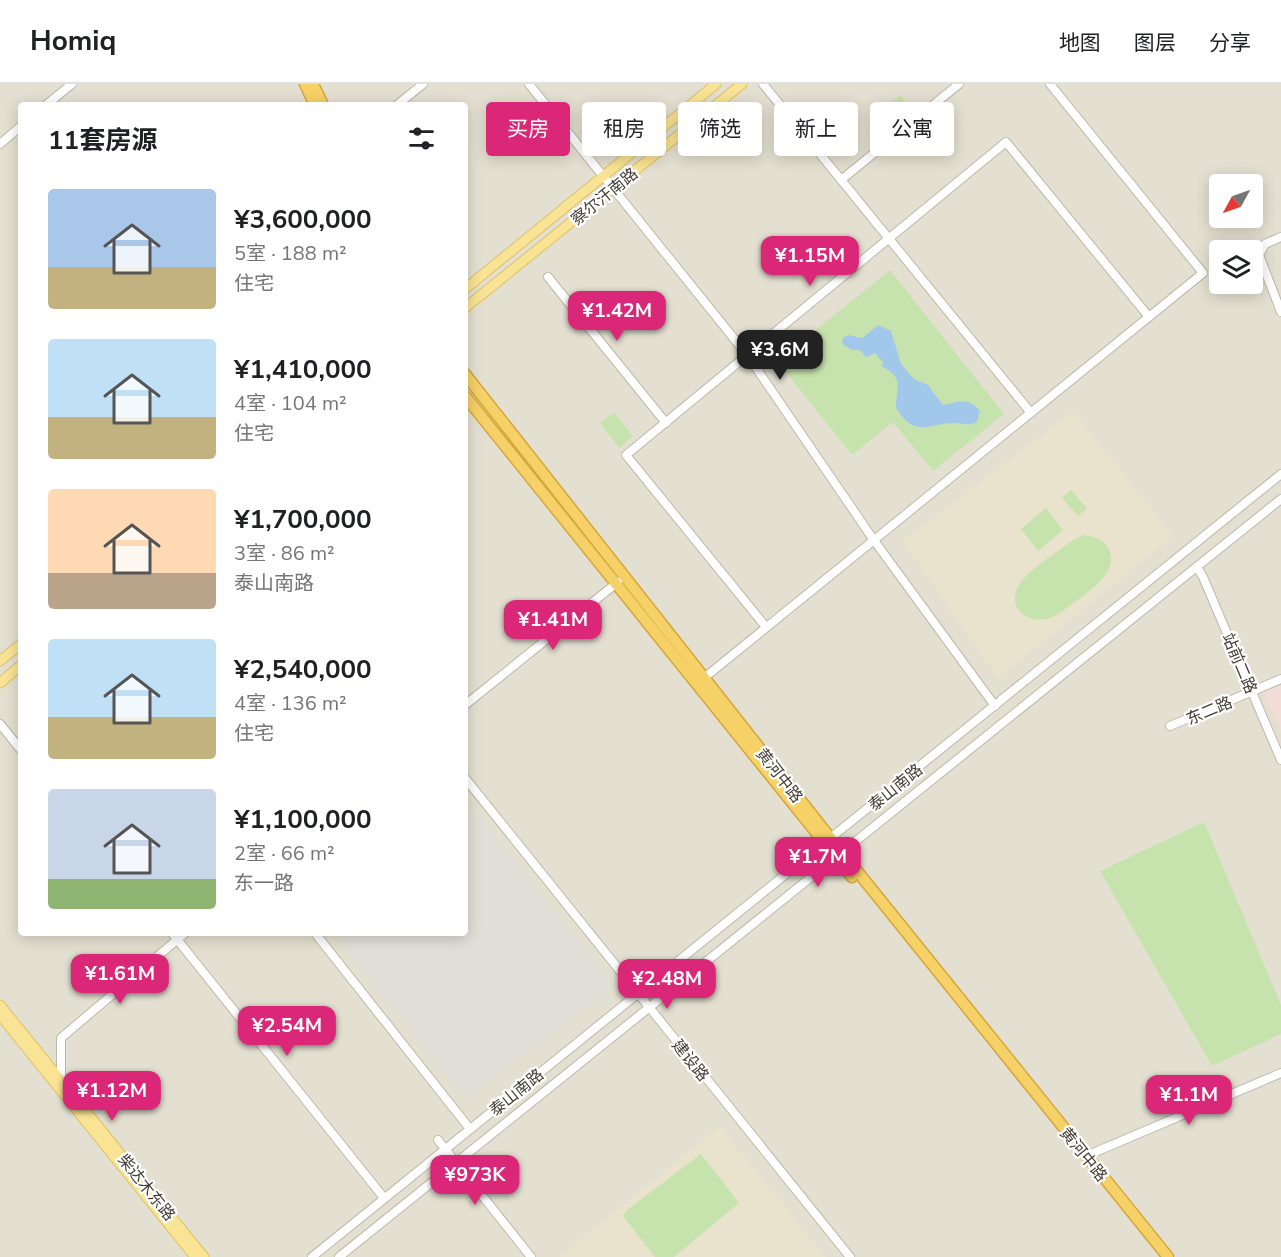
<!DOCTYPE html>
<html lang="zh">
<meta charset="utf-8">
<style>
:root{--surface:#fff;--page:#f6f6f6;--text:#202124;--muted:#757577;--line:#e0e0e0;--accent:#db2777}
body{margin:0;font-family:"Nunito Sans","Noto Sans SC",sans-serif;background:var(--page);color:var(--text);height:100vh;display:flex;flex-direction:column;font-size:22px;white-space:nowrap}
*{box-sizing:border-box;margin:0}
p{font-size:20px;color:var(--muted)}
.icon{flex:none;width:33px;height:33px;fill:none;stroke:currentColor;stroke-width:2;stroke-linecap:round;stroke-linejoin:round}
.map{position:relative;flex:1;overflow:hidden}
.drawer{position:absolute;left:18px;top:18px;width:450px;height:834px;display:flex;flex-direction:column;background:var(--surface);border-radius:6px;box-shadow:0 3px 15px #0003}
.drawer>*{flex:none}
.guide{position:absolute;left:486px;top:18px;width:570px;height:54px;display:flex;gap:12px}
.needle{width:39px;rotate:230deg}
.fabs{position:absolute;left:1209px;top:90px;display:grid;gap:12px}
.fabs a{display:grid;place-items:center;width:54px;height:54px;border-radius:6px;background:var(--surface);box-shadow:0 3px 15px #0003;font-size:30px}
.price{position:absolute;translate:-50% -51px;padding:0 14px;border-radius:12px;background:var(--accent);color:#fff;font-size:20px;line-height:39px;filter:drop-shadow(0 2px 3px #0008)}
.price::after{content:'';position:absolute;left:50%;top:36px;width:18px;height:14px;margin-left:-9px;background:inherit;clip-path:polygon(0 0,100% 0,50% 100%)}
.price.selected{background:#222;color:#fff}
ul{padding:0;list-style:none}
li{display:flex;align-items:center;gap:18px;height:150px;padding:0 30px}
li span{display:grid;place-items:center;flex:none;width:168px;height:120px;border-radius:6px;color:#555}
li>.icon{margin-inline-start:auto}
span .icon{width:72px;height:72px;fill:#fffc;stroke-width:1}
li b{font-size:26px}
h2{display:flex;justify-content:space-between;align-items:center;height:72px;padding:0 30px;font-size:26px}
.chip{padding:0 21px;border-radius:6px;background:var(--surface);box-shadow:0 3px 15px #0003;font-size:21px;line-height:54px}
.chip.selected{background:var(--accent);color:#fff}
header{display:flex;align-items:center;gap:36px;box-sizing:border-box;height:84px;padding:0 30px;background:var(--surface);border-bottom:2px solid var(--line)}
header strong{font-size:28px}
nav{display:flex;gap:33px;margin-inline-start:auto;font-size:21px}
.map>svg:first-child{display:block}
.residential{fill:#e4e0d1;fill-rule:evenodd}
.industrial{fill:#e2dfd8}
.education{fill:#e9e3cd}
.medical{fill:#f1dcd6}
.green{fill:#c7e3ad}
.water{fill:#a1c8eb}
.lines{fill:none;stroke-linecap:round;stroke-linejoin:round}
.minor-casing{stroke:#beb8a9;stroke-width:10}
.major-casing{stroke:#dcc165;stroke-width:11}
.highway-casing{stroke:#d4a639;stroke-width:13}
.minor{stroke:#fff;stroke-width:8}
.major{stroke:#f9e394;stroke-width:9}
.highway{stroke:#f6d168;stroke-width:10}
.labels{text-anchor:middle;stroke-width:4.5;stroke-linejoin:round;paint-order:stroke}
.street-label{font-size:16px;fill:#423d34;stroke:#fff}
</style>
<header>
<strong>Homiq</strong>
<nav><a>地图</a><a>图层</a><a>分享</a></nav>
</header>
<div class="map">
<svg width="1281" height="1173" viewBox="0 0 1281 1173">
<rect width="100%" height="100%" fill="#f1ede3"/>
<!-- residential -->
<path class="residential" d="M0,0H1281V1173H0ZM21,21H465V849H21ZM1220,100H1252V134H1220ZM1220,166H1252V200H1220Z"/>
<!-- industrial -->
<polygon class="industrial" points="465,716 615,903 466,1015 333,849 465,849"/>
<!-- education -->
<g class="education">
<polygon points="1073,328 1173,452 998,594 903,457"/>
<polygon points="720,1043 825,1173 559,1173"/>
</g>
<!-- medical -->
<polygon class="medical" points="1281,601 1281,648 1264,608"/>
<!-- green -->
<g class="green">
<polygon points="900,11 910,23 888,41 878,28"/>
<polygon points="890,186 1004,330 933,387 893,338 852,371 777,277"/>
<polygon points="614,328 633,352 619,364 600,339"/>
<polygon points="1071,406 1087,424 1078,432 1062,414"/>
<polygon points="1046,424 1063,446 1038,467 1021,445"/>
<path d="M1085,451C1095,453 1103,455 1108,464C1123,490 1080,513 1064,526C1036,549 1003,527 1019,501C1029,485 1060,466 1076,454Z"/>
<polygon points="1204,738 1281,921 1281,950 1212,982 1100,787"/>
<polygon points="701,1070 739,1119 674,1173 655,1173 623,1132 627,1126"/>
</g>
<!-- water -->
<path class="water" d="M878,241L891,247L901,280L914,295L928,301L943,321C958,318 968,313 980,327L977,338C969,343 963,339 954,339C926,340 915,354 896,324C896,302 905,294 881,282L884,280L875,269L866,273L860,266H852L842,260L843,254L848,251L862,254Z"/>
<g class="lines">
<!-- minor casing -->
<g class="minor-casing">
<g id="minor">
<polyline points="529,0 748,272 873,455 995,622"/>
<polyline points="763,0 1031,329"/>
<polyline points="46,21 72,0"/>
<polyline points="397,21 423,0"/>
<polyline points="0,60 21,42"/>
<polyline points="841,96 959,0"/>
<polyline points="1281,153 1265,160 1259,171 1281,228"/>
<polyline points="548,193 666,339"/>
<polyline points="1197,483 1203,493 1281,676"/>
<polyline points="766,543 626,371 1006,58 1149,233"/>
<polyline points="704,594 1203,189 1050,0"/>
<polyline points="465,621 618,498"/>
<polyline points="0,640 21,666"/>
<polyline points="1170,642 1281,595"/>
<polyline points="465,694 850,1173"/>
<polyline points="172,849 384,1114"/>
<polyline points="315,849 470,1045"/>
<polyline points="61,996 61,954 185,849"/>
<polyline points="438,1056 531,1173"/>
<polyline points="1086,1072 1281,989"/>
<polyline points="312,1173 1281,390"/>
<polyline points="339,1173 1281,415"/>
</g>
</g>
<!-- major casing -->
<g class="major-casing">
<g id="major">
<polyline points="465,205 716,0"/>
<polyline points="465,224 742,0"/>
<polyline points="0,577 21,560"/>
<polyline points="0,599 21,581"/>
<polyline points="0,921 204,1173"/>
<polyline points="0,931 195,1173"/>
</g>
</g>
<!-- highway casing -->
<g class="highway-casing">
<g id="highway">
<polyline points="305,0 315,21"/>
<polyline points="313,0 323,21"/>
<polyline points="465,290 824,746 1168,1173"/>
<polyline points="465,312 852,793"/>
</g>
</g>
<!-- minor -->
<use href="#minor" class="minor"/>
<!-- major -->
<use href="#major" class="major"/>
<!-- highway -->
<use href="#highway" class="highway"/>
</g>
<g class="labels">
<!-- street labels -->
<g class="street-label">
<text transform="translate(604 112) rotate(-39)" y="6">察尔汗南路</text>
<text transform="translate(1240 579) rotate(67)" y="6">站前二路</text>
<text transform="translate(1209 626) rotate(-23)" y="6">东二路</text>
<text transform="translate(780 691) rotate(52)" y="6">黄河中路</text>
<text transform="translate(895 703) rotate(-39)" y="6">泰山南路</text>
<text transform="translate(691 976) rotate(51)" y="6">建设路</text>
<text transform="translate(516 1008) rotate(-39)" y="6">泰山南路</text>
<text transform="translate(1084 1070) rotate(51)" y="6">黄河中路</text>
<text transform="translate(147 1103) rotate(51)" y="6">柴达木东路</text>
</g>
</g>
</svg>
<div class="fabs">
<a><svg class="needle" viewBox="-14 -14 28 28"><path d="M0-13l5 13h-10z" fill="#e53935"/><path d="M0 13l5-13h-10z" fill="#757577"/></svg></a>
<a><svg class="icon" aria-label="layers" viewBox="0 0 24 24"><path d="M12 4l9 5-9 5-9-5zM3 14l9 5 9-5"/></svg></a>
</div>
<b class="price" style="left:810px;top:203px">¥1.15M</b>
<b class="price" style="left:617px;top:258px">¥1.42M</b>
<b class="price selected" style="left:780px;top:297px">¥3.6M</b>
<b class="price" style="left:553px;top:567px">¥1.41M</b>
<b class="price" style="left:818px;top:804px">¥1.7M</b>
<b class="price" style="left:120px;top:921px">¥1.61M</b>
<b class="price" style="left:667px;top:926px">¥2.48M</b>
<b class="price" style="left:287px;top:973px">¥2.54M</b>
<b class="price" style="left:112px;top:1038px">¥1.12M</b>
<b class="price" style="left:1189px;top:1042px">¥1.1M</b>
<b class="price" style="left:475px;top:1122px">¥973K</b>
<div class="guide">
<a class="chip selected">买房</a>
<a class="chip">租房</a>
<a class="chip">筛选</a>
<a class="chip">新上</a>
<a class="chip">公寓</a>
</div>
<section class="drawer">
<h2>11套房源<svg class="icon" aria-label="filters" viewBox="0 0 24 24"><path d="M4 7h16M4 17h16"/><circle cx="9" cy="7" r="2"/><circle cx="15" cy="17" r="2"/></svg></h2>
<ul>
<li><span style="background:linear-gradient(#a9c7e8 65%,#c2b280 0)"><svg class="icon" aria-label="home" viewBox="0 0 24 24"><path d="M3 11l9-7 9 7M6 9v11h12V9"/></svg></span><div><b>¥3,600,000</b><p>5室 · 188 m²</p><p>住宅</p></div></li>
<li><span style="background:linear-gradient(#bfe0f5 65%,#c2b280 0)"><svg class="icon" aria-label="home" viewBox="0 0 24 24"><path d="M3 11l9-7 9 7M6 9v11h12V9"/></svg></span><div><b>¥1,410,000</b><p>4室 · 104 m²</p><p>住宅</p></div></li>
<li><span style="background:linear-gradient(#ffd9b3 70%,#b9a48a 0)"><svg class="icon" aria-label="home" viewBox="0 0 24 24"><path d="M3 11l9-7 9 7M6 9v11h12V9"/></svg></span><div><b>¥1,700,000</b><p>3室 · 86 m²</p><p>泰山南路</p></div></li>
<li><span style="background:linear-gradient(#bfe0f5 65%,#c2b280 0)"><svg class="icon" aria-label="home" viewBox="0 0 24 24"><path d="M3 11l9-7 9 7M6 9v11h12V9"/></svg></span><div><b>¥2,540,000</b><p>4室 · 136 m²</p><p>住宅</p></div></li>
<li><span style="background:linear-gradient(#c9d6e8 75%,#8fb573 0)"><svg class="icon" aria-label="home" viewBox="0 0 24 24"><path d="M3 11l9-7 9 7M6 9v11h12V9"/></svg></span><div><b>¥1,100,000</b><p>2室 · 66 m²</p><p>东一路</p></div></li>
</ul>
</section>
</div>
